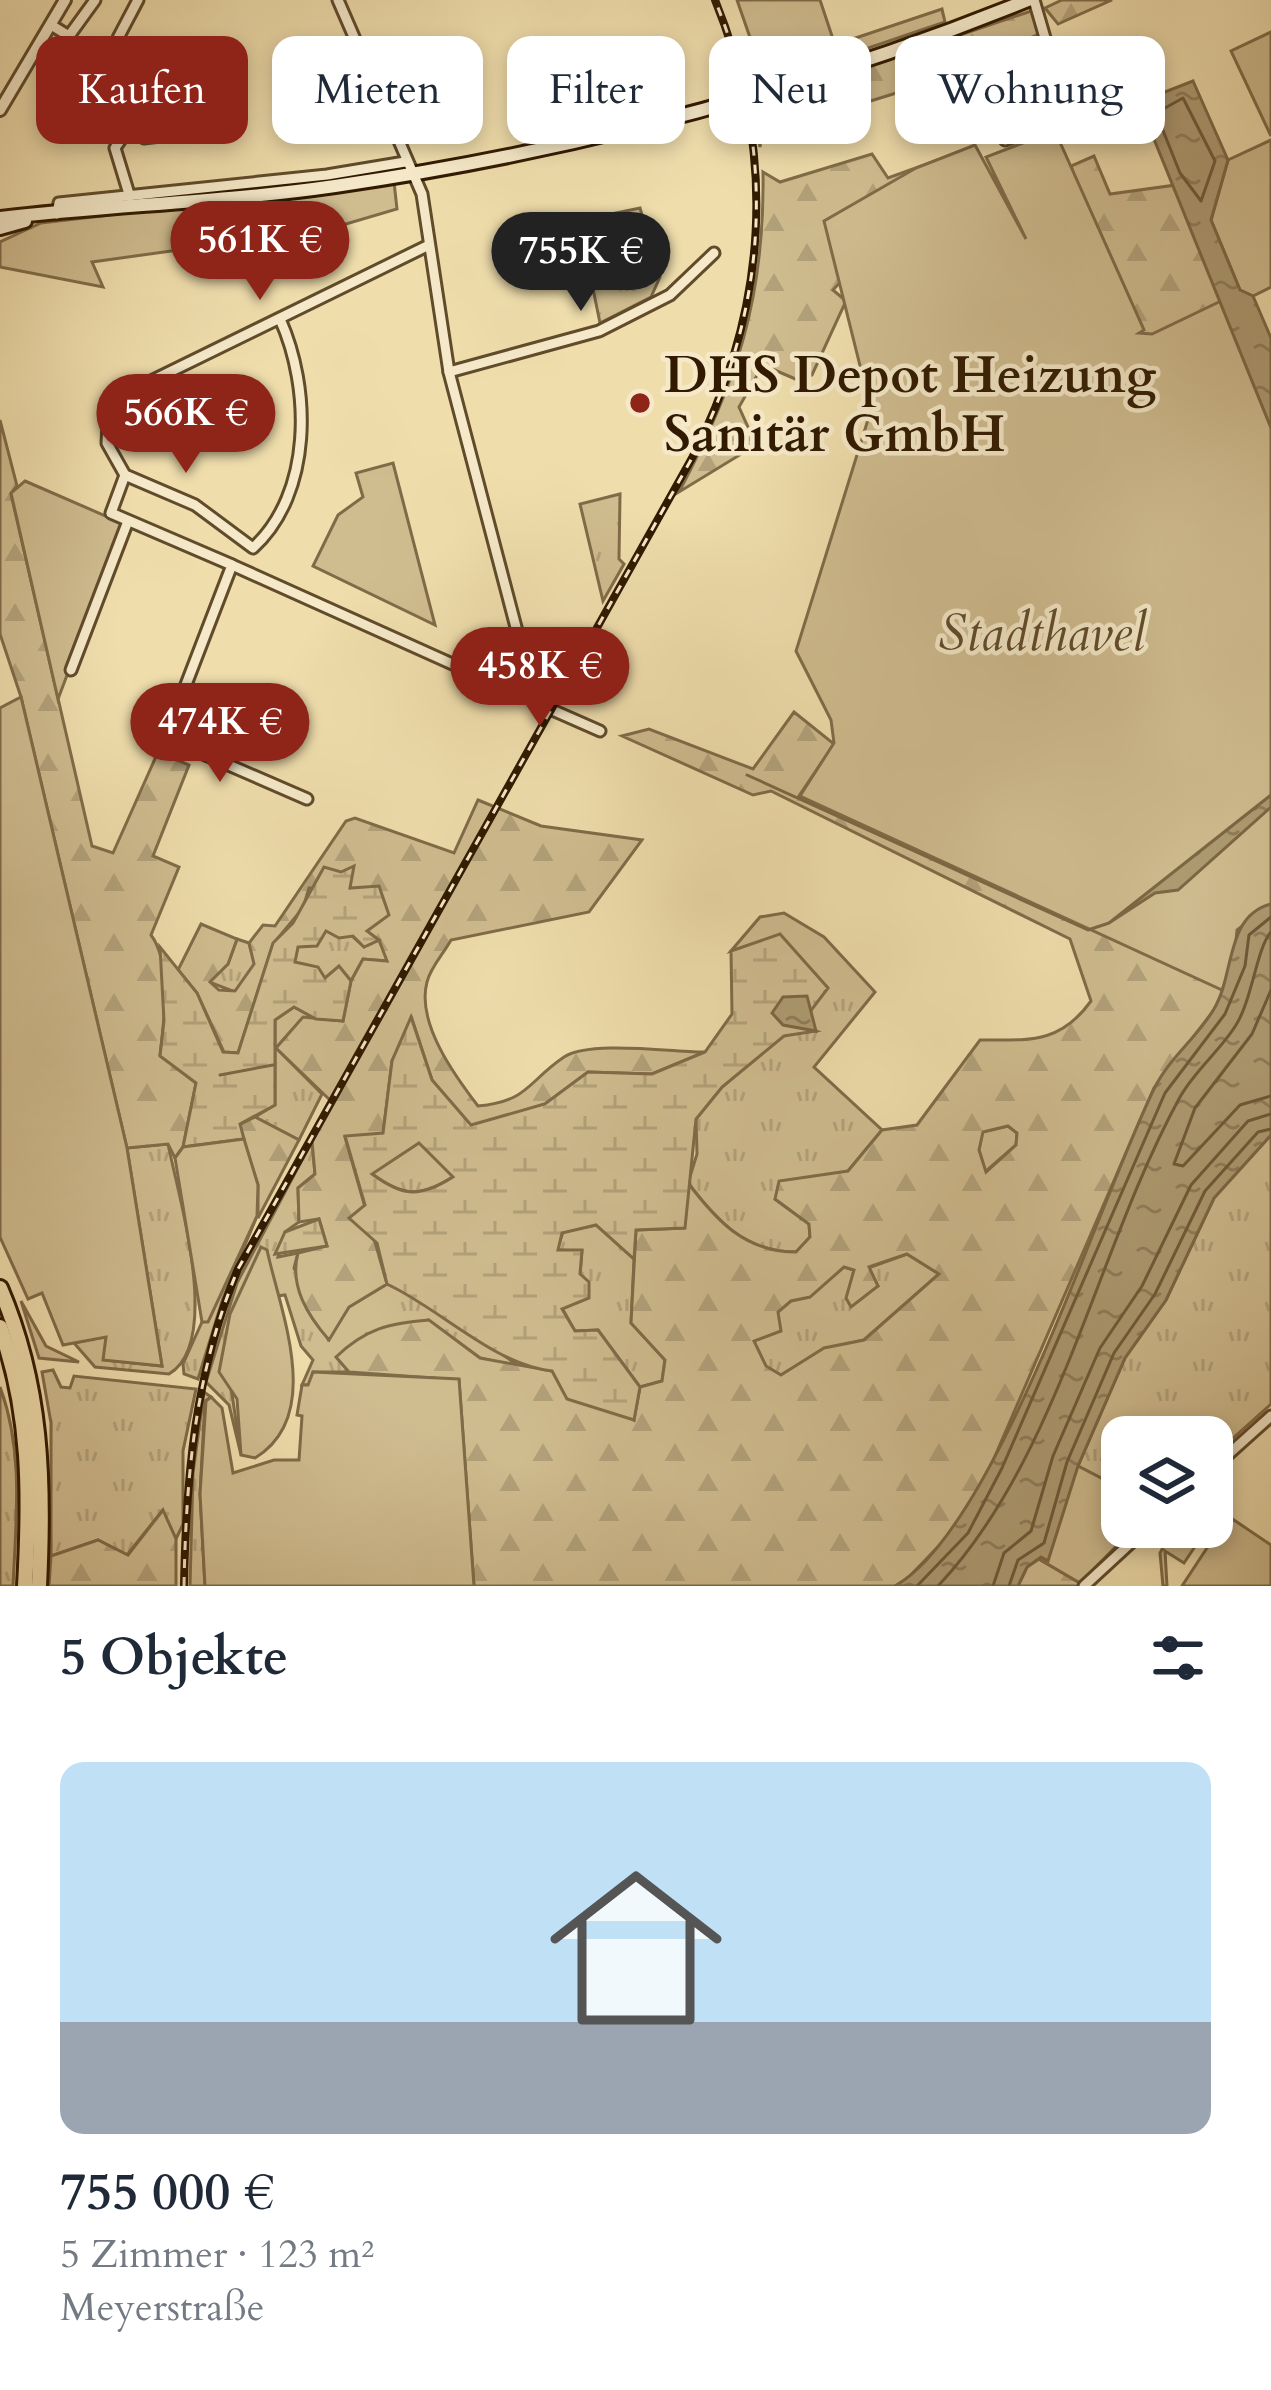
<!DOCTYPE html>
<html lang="de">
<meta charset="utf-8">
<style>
:root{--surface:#fff;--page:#f6f6f7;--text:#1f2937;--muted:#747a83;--accent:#8f2418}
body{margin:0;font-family:Cardo,serif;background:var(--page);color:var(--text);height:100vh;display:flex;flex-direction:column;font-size:45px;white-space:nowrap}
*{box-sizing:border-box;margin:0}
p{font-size:39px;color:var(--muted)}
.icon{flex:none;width:66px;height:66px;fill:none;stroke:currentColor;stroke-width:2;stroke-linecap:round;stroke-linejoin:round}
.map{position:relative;height:1586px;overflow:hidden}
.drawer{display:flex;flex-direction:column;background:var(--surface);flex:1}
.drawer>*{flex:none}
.top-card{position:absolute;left:36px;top:36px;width:1200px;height:108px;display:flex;gap:24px}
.tools{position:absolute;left:1101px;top:1416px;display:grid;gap:24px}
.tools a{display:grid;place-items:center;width:132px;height:132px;border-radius:24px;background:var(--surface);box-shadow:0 6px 18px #0003;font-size:60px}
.price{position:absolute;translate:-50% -102px;padding:0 27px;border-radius:42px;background:var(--accent);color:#fff;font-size:39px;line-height:78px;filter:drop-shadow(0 3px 6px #0008)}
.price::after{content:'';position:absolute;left:50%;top:72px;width:36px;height:27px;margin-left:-18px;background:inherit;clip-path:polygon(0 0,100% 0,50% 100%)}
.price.on{background:#222;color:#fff}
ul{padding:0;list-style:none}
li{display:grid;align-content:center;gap:24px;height:636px;padding:0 60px}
li span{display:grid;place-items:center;height:372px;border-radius:24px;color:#555}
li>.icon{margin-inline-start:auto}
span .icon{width:216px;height:216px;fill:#fffc;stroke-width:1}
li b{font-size:51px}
h2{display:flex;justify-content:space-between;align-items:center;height:144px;padding:0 60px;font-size:51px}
.pill{padding:0 42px;border-radius:24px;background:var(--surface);box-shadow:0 6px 18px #0003;font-size:42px;line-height:108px}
.pill.on{background:var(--accent);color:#fff}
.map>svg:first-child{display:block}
.grass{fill:url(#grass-tufts);stroke:#806b48;stroke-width:3}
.forest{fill:url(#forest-firs);stroke:#806b48;stroke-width:3;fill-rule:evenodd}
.wetland{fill:url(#wetland-marsh);stroke:#806b48;stroke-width:3;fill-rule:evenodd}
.green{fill:#cfbc8f;stroke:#806b48;stroke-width:3}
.water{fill:url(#water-ripples);stroke:#7c6744;stroke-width:3}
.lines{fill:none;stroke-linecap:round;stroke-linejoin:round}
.shore{stroke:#705a39;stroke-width:3}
.stream{stroke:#7c6744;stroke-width:3}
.minor-casing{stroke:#604b2b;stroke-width:15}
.tertiary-casing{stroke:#604b2b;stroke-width:16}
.secondary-casing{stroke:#311a00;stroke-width:18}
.primary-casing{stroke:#311a00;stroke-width:20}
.minor{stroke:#f5e9c9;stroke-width:9}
.tertiary{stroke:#f5e9c9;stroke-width:10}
.secondary{stroke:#f5e9c9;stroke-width:12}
.primary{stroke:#efddac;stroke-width:14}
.rail-casing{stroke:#311a00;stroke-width:8}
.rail{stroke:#f5e9c9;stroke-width:3;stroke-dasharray:9;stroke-linecap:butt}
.poi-dot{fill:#8f2418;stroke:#f5e9c9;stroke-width:4.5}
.labels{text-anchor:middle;stroke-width:9;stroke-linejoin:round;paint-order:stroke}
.poi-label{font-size:51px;font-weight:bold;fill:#311a00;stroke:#f5e9c9;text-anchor:start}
.park-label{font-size:51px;font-style:italic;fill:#604b2b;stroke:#f5e9c9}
</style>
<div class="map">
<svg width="1271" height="1586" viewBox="0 0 1271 1586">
<defs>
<pattern id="grass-tufts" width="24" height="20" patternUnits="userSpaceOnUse" patternTransform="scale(3)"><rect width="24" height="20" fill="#cfbc8f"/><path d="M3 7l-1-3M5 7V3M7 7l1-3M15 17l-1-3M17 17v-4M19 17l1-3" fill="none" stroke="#b2a17a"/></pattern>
<pattern id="forest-firs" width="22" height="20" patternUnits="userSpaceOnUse" patternTransform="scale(3)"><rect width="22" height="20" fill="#cfbc8f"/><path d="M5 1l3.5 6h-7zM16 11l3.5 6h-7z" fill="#b2a17a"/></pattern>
<pattern id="wetland-marsh" width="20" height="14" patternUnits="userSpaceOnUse" patternTransform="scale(3)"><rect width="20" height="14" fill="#cfbc8f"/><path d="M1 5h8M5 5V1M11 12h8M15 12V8" fill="none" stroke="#b2a17a"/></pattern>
<pattern id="water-ripples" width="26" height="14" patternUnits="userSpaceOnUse" patternTransform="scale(3)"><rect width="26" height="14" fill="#ae9b72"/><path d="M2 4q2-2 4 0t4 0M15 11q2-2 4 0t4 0" fill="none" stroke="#8e7e5b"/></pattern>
</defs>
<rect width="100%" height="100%" fill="#efddac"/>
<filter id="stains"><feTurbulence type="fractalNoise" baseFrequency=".00167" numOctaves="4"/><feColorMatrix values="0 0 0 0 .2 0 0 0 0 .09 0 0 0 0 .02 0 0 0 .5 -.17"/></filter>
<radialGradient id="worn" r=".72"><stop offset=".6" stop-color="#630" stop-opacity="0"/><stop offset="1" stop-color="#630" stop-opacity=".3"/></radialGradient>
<!-- grass -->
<g class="grass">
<polygon points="942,9 945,22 756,86 751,73"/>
<polygon points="791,92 793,125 761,136 760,147 752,100"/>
<polygon points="640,208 660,277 651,297 600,323 582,235 605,231 602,216"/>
<polygon points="620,494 619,559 624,564 603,601 580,504"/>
<path d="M784,913L824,937L875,992L814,1067L882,1130L848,1171L776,1200L809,1224L810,1237L796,1252C745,1252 717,1221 688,1183L697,1154L696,1119L722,1087L784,1035L815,1031L809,1008L827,987L780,935L731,951L760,917Z"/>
<polygon points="326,931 352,936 364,947 379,940 388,961 363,959 351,981 339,967 325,979 294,962 298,947"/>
<polygon points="237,939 249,943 255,964 235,992 209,982 228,964"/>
<polygon points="294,1007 316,1019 303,1018 276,1048 322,1094 299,1140 255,1117 275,1105 275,1020"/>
<polygon points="1008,1126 1017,1133 1016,1145 985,1172 979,1150 982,1132"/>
<polygon points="1271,1135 1271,1404 1212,1457 1212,1437 1122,1437 1122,1489 1078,1466 1125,1358 1166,1300 1214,1198"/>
<polygon points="312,1141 315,1174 298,1188 299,1222 285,1232 278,1257 298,1253 294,1268 328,1339 349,1307 387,1284 427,1303 522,1368 480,1358 428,1320 337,1357 349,1372 313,1372 309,1385 302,1385 313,1360 301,1346 285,1295 276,1296 267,1251 231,1387 241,1455 229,1405 206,1382 237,1283"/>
<path d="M419,1142L454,1176C420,1198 403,1197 371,1173Z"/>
<path d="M168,1144C178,1195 223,1342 169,1374L95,1367L74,1343L107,1336L104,1360L162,1366L127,1148Z"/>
<polygon points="257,1216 223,1298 198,1379 184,1374 183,1364 202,1322 208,1321"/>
<polygon points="596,1225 634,1259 631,1323 665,1360 662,1381 640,1387 598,1330 575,1331 562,1308 580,1275 582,1251 557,1250 563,1232"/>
<polygon points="907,1254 939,1274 864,1340 824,1349 781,1375 766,1367 753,1341 780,1331 777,1312 790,1301 810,1296 844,1267 854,1270 847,1298 878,1286 868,1268"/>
<polygon points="21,1301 46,1346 79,1362 39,1358"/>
<polygon points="53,1370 61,1387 70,1388 74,1376 196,1389 183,1451 183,1524 176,1539 162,1511 127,1555 98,1540 51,1556 51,1423 42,1372"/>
<path d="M0,1387C24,1451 16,1519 13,1586H0Z"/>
<polygon points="204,1392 211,1397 205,1401 200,1494 205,1586 190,1586 193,1473"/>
</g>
<!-- forest -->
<g class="forest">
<polygon points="1062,0 1112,0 1058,24 1045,8"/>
<polygon points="1031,11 1042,33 906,90 793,125 791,92"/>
<path d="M960,152L833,290L846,301L812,375L800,381L763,365L739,407L756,445L679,492C737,382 765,298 763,172L780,182L872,154L888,178Z"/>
<polygon points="1094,156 1110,194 1176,185 1271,428 1136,360 1071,166"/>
<path d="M0,420L17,486L11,494L92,846L113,853L158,752L189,765L153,856L179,867L151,935C172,963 164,1022 160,1055L196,1083L183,1147L175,1158L168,1144L127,1148L21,697L0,634Z"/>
<path d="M794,712L834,744L799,796L856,824L880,811L1213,895L1271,904L1263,906L1214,1010L1154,1088L992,1463L958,1526L906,1580L895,1586H474L459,1380L349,1372L336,1357C365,1329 389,1323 429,1320L480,1358L552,1371L634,1420L640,1387L662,1381L665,1360L631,1323L636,1230L684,1228L688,1183C717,1221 745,1252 796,1252L810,1237L809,1224L775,1199L779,1181L848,1171L882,1130L917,1125L980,1040C1030,1040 1060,1044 1091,1001L1070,939L771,791L753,795L622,736L649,729L753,769ZM1008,1126L1017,1133L1016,1145L986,1172L979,1150L983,1132ZM907,1254L939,1274L864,1340L824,1348L781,1375L766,1366L754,1341L781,1331L778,1312L791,1301L810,1297L844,1267L854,1270L846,1298L851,1307L878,1286L869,1267Z"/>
<path d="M478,800L541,826L642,840L589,912L451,940C444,953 430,968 427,982C416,1023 455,1076 478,1106C529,1101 527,1082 564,1057C588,1040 674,1052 705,1052L652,1074L588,1072L545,1104L471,1126L432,1080L412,1019L392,1061L383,1134L345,1137L387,1284L349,1307L329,1340C308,1316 289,1286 298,1253L327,1246L319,1219L299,1222L298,1188L315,1174L312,1141L332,1102L276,1048L303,1017L343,1021L351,981L363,959L387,961L379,940L367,932L350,888H309L303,908L273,944L238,1053L224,1052L197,993L178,970L201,924L237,939L228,964L210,982L219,990L235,991L254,964L249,943L263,925L275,926L346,821L355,818L454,853Z"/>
<polygon points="255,1117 299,1140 258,1218 258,1185 239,1125"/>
<polygon points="163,1510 176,1539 176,1586 49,1586 51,1556 98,1540 128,1555"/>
<polygon points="1039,1559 1080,1583 1078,1586 1018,1586 1027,1567"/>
</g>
<!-- wetland -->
<g class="wetland">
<polygon points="354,866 350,888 379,886 389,915 367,931 379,940 364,947 353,936 339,938 326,931 317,946 298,947 295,962 318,967 325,978 339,966 351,981 343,1021 316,1019 294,1007 275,1020 275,1105 240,1124 244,1139 183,1147 196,1083 160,1056 164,1021 160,947 197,993 223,1052 238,1053 273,943 293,923 324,867 341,872"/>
<path d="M780,934L828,988L800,1025L816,1031L784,1036L722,1087L696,1119L685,1228L636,1230L634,1259L596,1225L562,1233L558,1250H582L580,1274L589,1282V1298L562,1309L575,1331L598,1330L640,1387L634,1420L567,1399L552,1371C493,1364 442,1310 387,1284L377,1243L349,1218L365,1205L345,1136L383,1133L392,1061L411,1017L432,1080L471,1125L545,1104L588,1072L652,1074L705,1052L732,1014L731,951ZM419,1143L453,1177C420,1198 403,1197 372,1174Z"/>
<polygon points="319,1219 327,1246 275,1254 285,1232"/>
</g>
<!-- green -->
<g class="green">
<polygon points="737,0 820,0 835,45 761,69"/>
<polygon points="1271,32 1271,136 1231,51"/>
<polygon points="1055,131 1144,330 1139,333 1152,334 1221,301 1255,388 1271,383 1271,904 1237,930 1234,962 1222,990 800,796 834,743 831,720 796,651 871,410 824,221 916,168 975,145 1026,239 986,157"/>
<polygon points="1271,140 1271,287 1253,296 1240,290 1211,220 1228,160"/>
<polygon points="394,182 397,209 329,229 92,262 103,287 0,267 0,242 41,223"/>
<polygon points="393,463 435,625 313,566 338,515 363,497 356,473"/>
<polygon points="25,481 124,524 58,699 11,493"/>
<polygon points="21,697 127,1148 162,1366 103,1360 106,1337 63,1345 42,1293 28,1299 0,1237 0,708"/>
<polygon points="244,1139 258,1185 257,1216 208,1322 202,1322 175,1158 183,1147"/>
<path d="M261,1247L267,1250C280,1311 325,1416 255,1458L241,1455L237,1399L219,1372L230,1314Z"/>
<polygon points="313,1372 459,1379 474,1586 205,1586 200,1494 206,1401 211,1397 222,1408 233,1473 274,1460 299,1460 302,1416 297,1415 302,1385 308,1385"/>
<polygon points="1078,1466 1122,1489 1122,1527 1135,1527 1080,1583 1039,1559"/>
<polygon points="1228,1516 1271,1545 1271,1586 1182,1586"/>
<polygon points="1174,1527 1179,1527 1168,1546 1181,1527 1204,1533 1184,1563 1165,1551 1167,1586 1163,1586 1160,1553"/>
</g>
<!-- water -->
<g class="water">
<polygon points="1193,81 1228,160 1211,220 1240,290 1253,296 1271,338 1271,428 1139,102"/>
<polygon points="1271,795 1271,807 1178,890 1155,893 1109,923"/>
<path d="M1271,904V1135L1214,1198L1166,1300L1125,1358L1078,1466L1048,1561L1041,1557L1027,1567L1018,1586H895C996,1529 1098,1203 1154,1089C1169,1058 1197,1038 1214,1009C1235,974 1225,916 1271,904Z"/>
<polygon points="807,996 816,1031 783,1025 772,1013 783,997"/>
</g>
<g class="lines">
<!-- shore -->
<g class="shore">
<polygon points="1183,98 1215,161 1201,201 1180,173 1156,113"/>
<polyline points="1271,990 1252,1034 1195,1108 1174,1164 1183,1166 1240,1105 1271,1096"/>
<polyline points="917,1586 968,1533 1002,1468 1165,1093 1225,1014 1245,966 1249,935 1271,917"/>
<path d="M938,1586C1059,1458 1096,1250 1180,1097C1195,1070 1220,1051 1236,1025C1252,1000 1257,947 1271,932"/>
<polyline points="993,1586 1004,1553 1031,1531 1053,1456 1100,1348 1142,1286 1191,1185 1248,1121 1271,1114"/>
<polyline points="1009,1586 1018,1560 1044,1543 1067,1462 1114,1353 1155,1294 1205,1191 1258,1132 1271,1129"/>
</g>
<!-- stream -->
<g class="stream">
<polyline points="747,775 1088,930 1109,923"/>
<polyline points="220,1075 273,1065"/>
</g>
<!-- minor casing -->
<g class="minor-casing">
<g id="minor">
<polyline points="338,0 422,194 449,372 533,692 550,709 600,731"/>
<polyline points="51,25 69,36 89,83 124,72"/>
<polyline points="69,36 95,0"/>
<polyline points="133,125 144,138 201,131"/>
<polyline points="1005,140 1068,117 1034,0"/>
<polyline points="129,194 115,148 146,104 134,77 124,72 127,60 118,38 138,0"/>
<polyline points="57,214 59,203 327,175 405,162"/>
<path d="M280,319C311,388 313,493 253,548L195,505L125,475L107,443L108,424L126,397L145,384L429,245"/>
<polyline points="449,372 599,331 670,295 714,253"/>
<polyline points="125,475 111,513 232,565 167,734 171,740 307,799"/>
<polyline points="232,565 499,685 530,680"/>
<polyline points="71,670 128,521"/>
<polyline points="1212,1469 1271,1416"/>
<polyline points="1084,1586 1148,1527"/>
</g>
</g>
<!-- tertiary casing -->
<g class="tertiary-casing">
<polyline id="tertiary" points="0,110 65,0"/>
</g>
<!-- secondary casing -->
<g class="secondary-casing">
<g id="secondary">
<path d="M0,218C111,205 224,202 335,186C572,152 806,90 1028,0"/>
<polyline points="0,228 25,221"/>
</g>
</g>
<!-- primary casing -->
<g class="primary-casing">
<g id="primary">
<path d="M0,1288C42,1386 44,1481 39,1586"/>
<path d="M0,1327C31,1412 30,1497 25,1586"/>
</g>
</g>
<!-- minor -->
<use href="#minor" class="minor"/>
<!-- tertiary -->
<use href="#tertiary" class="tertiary"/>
<!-- secondary -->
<use href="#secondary" class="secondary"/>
<!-- primary -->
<use href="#primary" class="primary"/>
<!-- rail casing -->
<g class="rail-casing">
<path id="rail" d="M184,1586C186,1476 195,1372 238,1269L692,458C768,310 778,155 715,0"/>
</g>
<!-- rail -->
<use href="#rail" class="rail"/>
</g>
<!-- markers -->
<circle class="poi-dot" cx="640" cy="403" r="12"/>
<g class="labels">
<!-- poi labels -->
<g class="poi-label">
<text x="664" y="392">DHS Depot Heizung<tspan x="664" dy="59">Sanitär GmbH</tspan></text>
</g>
<!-- park labels -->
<g class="park-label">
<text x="1042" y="650">Stadthavel</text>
</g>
</g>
<rect width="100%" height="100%" filter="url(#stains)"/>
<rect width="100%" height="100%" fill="url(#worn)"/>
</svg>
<div class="tools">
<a><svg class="icon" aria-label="layers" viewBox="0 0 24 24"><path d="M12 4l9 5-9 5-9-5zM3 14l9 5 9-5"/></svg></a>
</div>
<b class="price" style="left:260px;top:303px">561K €</b>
<b class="price on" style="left:581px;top:314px">755K €</b>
<b class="price" style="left:186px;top:476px">566K €</b>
<b class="price" style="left:540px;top:729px">458K €</b>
<b class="price" style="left:220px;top:785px">474K €</b>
<div class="top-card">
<a class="pill on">Kaufen</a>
<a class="pill">Mieten</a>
<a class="pill">Filter</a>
<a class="pill">Neu</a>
<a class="pill">Wohnung</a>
</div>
</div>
<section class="drawer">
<h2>5 Objekte<svg class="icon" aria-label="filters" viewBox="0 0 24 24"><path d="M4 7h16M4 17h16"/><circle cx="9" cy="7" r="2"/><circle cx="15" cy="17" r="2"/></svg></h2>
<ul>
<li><span style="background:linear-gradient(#bfe0f5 70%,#9aa5b1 0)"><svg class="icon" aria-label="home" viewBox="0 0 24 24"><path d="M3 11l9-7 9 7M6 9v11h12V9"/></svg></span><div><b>755 000 €</b><p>5 Zimmer · 123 m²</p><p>Meyerstraße</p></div></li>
</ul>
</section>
